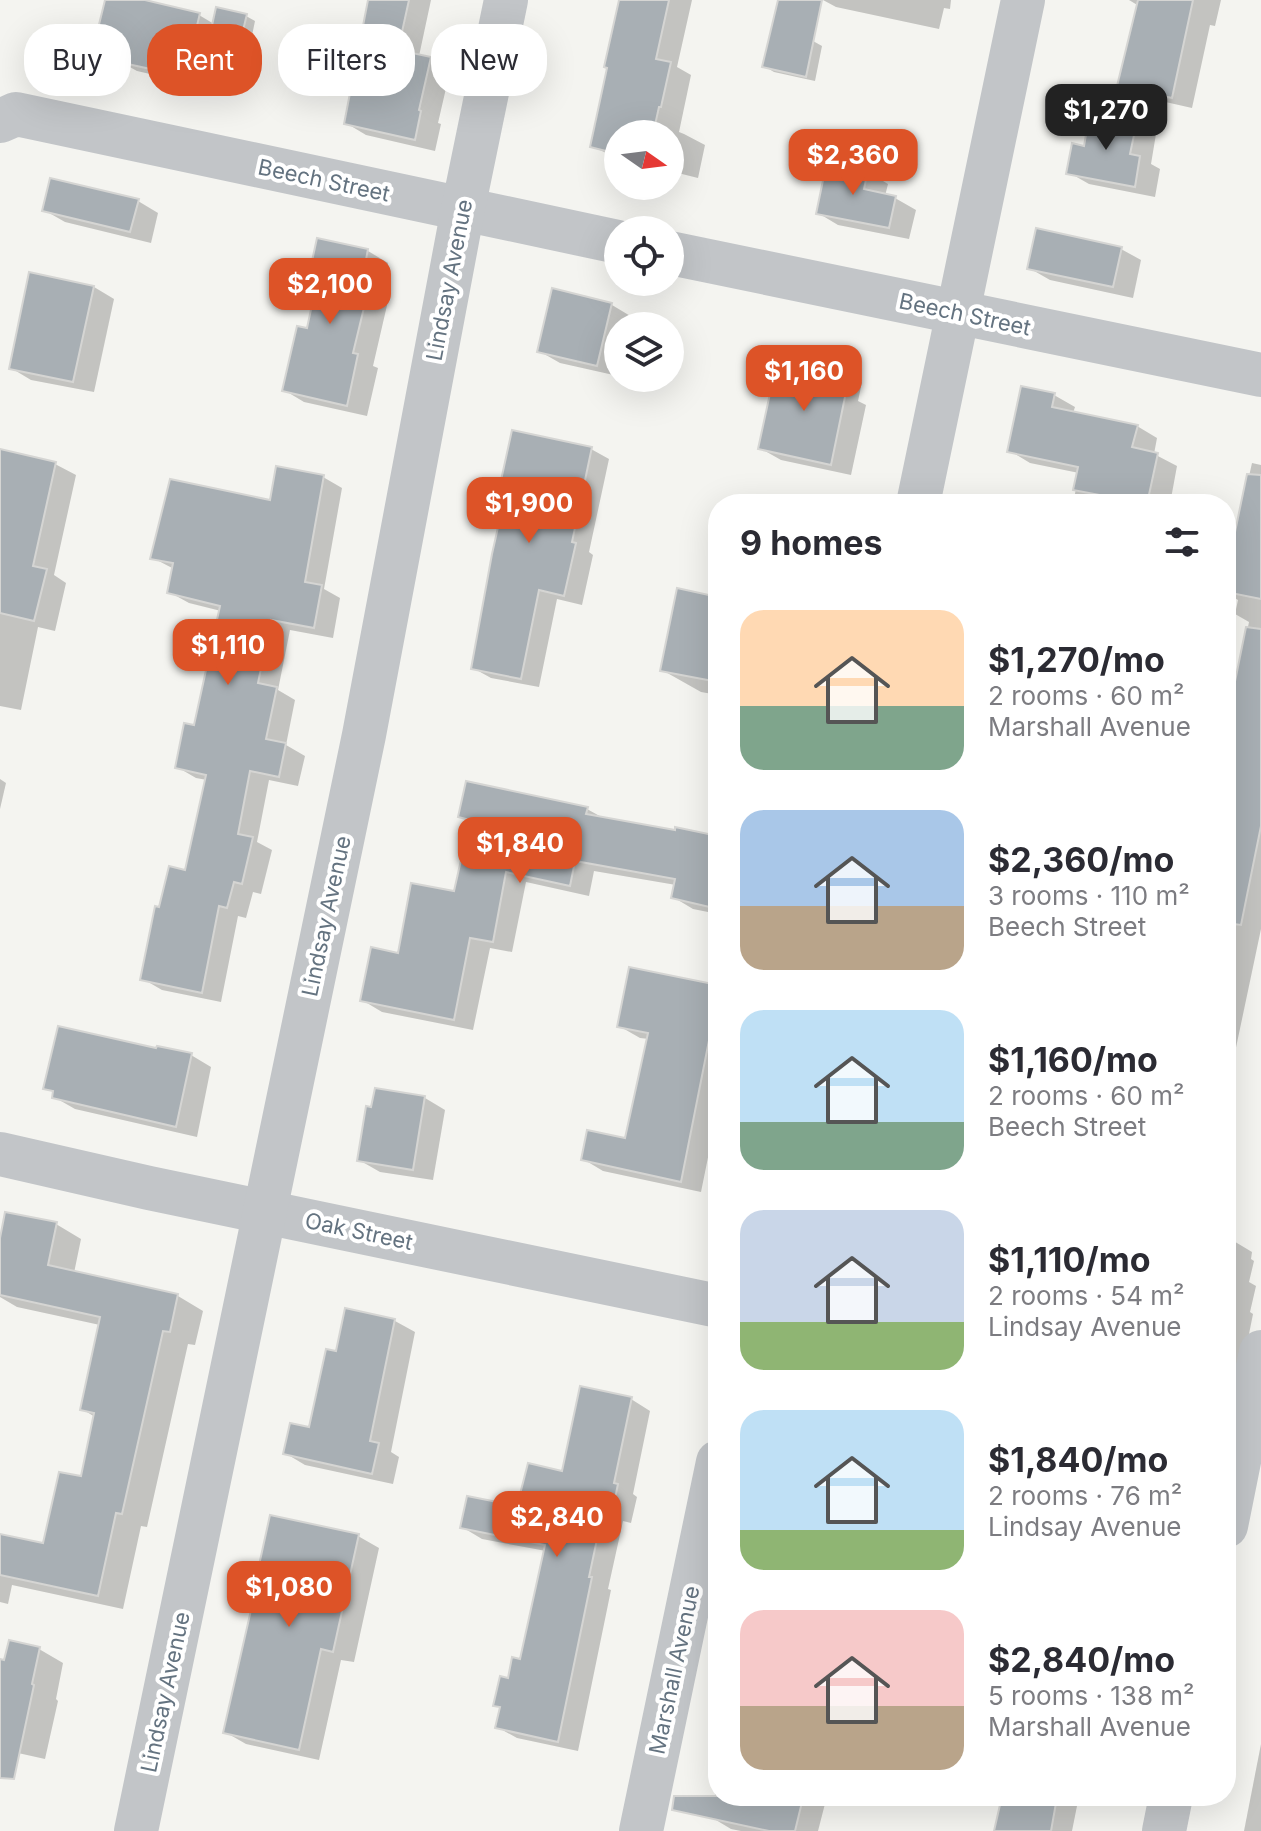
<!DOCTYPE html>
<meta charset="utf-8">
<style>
:root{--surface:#fff;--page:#f7f7f7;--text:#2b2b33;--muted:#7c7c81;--accent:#dd5327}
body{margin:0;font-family:Inter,sans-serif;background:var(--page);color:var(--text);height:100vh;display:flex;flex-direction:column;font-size:30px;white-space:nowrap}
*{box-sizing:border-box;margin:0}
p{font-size:26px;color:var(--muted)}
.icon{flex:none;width:44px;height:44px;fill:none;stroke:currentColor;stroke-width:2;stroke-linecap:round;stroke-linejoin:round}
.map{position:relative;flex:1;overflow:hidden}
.drawer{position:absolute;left:708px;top:494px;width:528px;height:1312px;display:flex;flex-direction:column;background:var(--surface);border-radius:32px;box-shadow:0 8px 32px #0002}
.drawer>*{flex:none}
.guide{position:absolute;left:24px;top:24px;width:564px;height:72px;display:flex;gap:16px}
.needle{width:52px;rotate:104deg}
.buttons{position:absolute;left:604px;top:120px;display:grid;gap:16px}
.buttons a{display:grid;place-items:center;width:80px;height:80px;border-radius:50%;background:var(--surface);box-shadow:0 8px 32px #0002;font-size:40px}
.price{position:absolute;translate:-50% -68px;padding:0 18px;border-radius:16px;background:var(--accent);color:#fff;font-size:26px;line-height:52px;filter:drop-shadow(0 2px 4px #0008)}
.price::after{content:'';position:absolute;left:50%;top:48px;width:24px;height:18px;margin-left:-12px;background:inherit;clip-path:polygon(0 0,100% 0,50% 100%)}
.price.selected{background:#222;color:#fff}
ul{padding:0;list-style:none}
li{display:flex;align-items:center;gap:24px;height:200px;padding:0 32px}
li span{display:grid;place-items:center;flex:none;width:224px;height:160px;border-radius:24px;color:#555}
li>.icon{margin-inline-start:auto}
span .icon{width:96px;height:96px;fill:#fffc;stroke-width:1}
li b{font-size:34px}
h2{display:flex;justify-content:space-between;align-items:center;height:96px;padding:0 32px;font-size:34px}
.tag{padding:0 28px;border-radius:32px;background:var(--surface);box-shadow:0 8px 32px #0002;font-size:28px;line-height:72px}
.tag.selected{background:var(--accent);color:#fff}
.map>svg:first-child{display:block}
.shadow{fill:#0003;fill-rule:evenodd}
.building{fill:#a8afb4;stroke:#d5d5d3;stroke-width:2}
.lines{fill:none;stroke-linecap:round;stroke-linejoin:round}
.street{stroke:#c2c5c8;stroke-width:44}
.labels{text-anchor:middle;stroke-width:8;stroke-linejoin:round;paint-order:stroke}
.street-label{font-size:22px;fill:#647380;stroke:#fff}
</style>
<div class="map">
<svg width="1261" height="1831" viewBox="0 0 1261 1831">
<rect width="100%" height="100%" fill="#f4f4f0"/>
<!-- shadow -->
<g class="shadow">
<polygon points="107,0 136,0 199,15 214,24 246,16 255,21 248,55 215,45 212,57 203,55 198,74 178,70 176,80 137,71 117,60 118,56 97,44"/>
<polygon points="370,0 431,0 419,56 430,59 450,71 438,123 441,124 435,151 366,135 346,123"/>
<polygon points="621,0 692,0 677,67 691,75 679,132 684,134 705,145 698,178 670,171 670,134 618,134 618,159 592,146"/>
<polygon points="823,0 951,0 950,9 944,8 939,29 836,7"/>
<polygon points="1129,0 1221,0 1215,26 1210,25 1192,108 1139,96 1119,85 1139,6"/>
<polygon points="813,41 822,46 815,81 774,72 764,66"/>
<polygon points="1136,123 1156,134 1151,164 1160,169 1155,197 1089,184 1068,172 1086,148"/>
<polygon points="829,163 868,172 888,184 885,196 895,198 916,210 909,239 838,225 818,213"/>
<polygon points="138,201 158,213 151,243 65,222 44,210"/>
<polygon points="319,241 368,251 388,263 381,297 388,301 373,366 378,368 367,416 304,402 284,390 309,330 320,279 312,274"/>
<polygon points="1121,249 1141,260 1133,298 1050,280 1029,268"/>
<polygon points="30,275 94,287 114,299 94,392 31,380 11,368"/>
<polygon points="612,305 632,317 630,326 618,326 618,376 560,363 539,351"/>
<path d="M842,370L862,382L858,401L866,405L851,475L781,460L760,448L792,380ZM839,374H843L837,400L834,399Z"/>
<polygon points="1054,395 1075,407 1073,413 1137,426 1157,438 1154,454 1177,466 1170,504 1073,504 1079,473 1030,463 1010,451"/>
<polygon points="591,449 609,459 589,552 593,555 582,605 557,599 539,687 491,678 473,668"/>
<polygon points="0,451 55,464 76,475 54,575 66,583 55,631 38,627 21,710 0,706"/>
<polygon points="1252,463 1261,465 1261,929 1226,1095 1226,736 1249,622 1235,614 1238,600 1226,593 1226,562 1236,534"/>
<polygon points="323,477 342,488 324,589 340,598 333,638 290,630 278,690 295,700 286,745 305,756 298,786 269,780 257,842 272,850 261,894 253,892 246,918 238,916 221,1002 162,990 143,979 160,909 187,872 207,780 196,778 177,767 195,728 221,611 189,603 169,592 174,569 153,558"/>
<polygon points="718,599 718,695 701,692 662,670"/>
<polygon points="0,779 6,783 0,809"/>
<polygon points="587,809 605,819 718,838 718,914 693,909 673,897 676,885 594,871 589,896 526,882 512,952 490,948 473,1030 382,1012 362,1000 399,955 456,893 472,823 460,816"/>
<polygon points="718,987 718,1108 701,1192 603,1171 583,1159 626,1141 649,1039 640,1038 619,1026"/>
<polygon points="158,1051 191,1055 211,1067 197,1137 75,1109 54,1097 55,1093 46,1088"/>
<polygon points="376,1090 425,1098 445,1110 433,1180 380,1172 359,1160"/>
<polygon points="56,1224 81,1239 74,1273 178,1296 203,1311 195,1345 188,1344 147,1527 141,1526 123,1609 12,1585 8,1604 0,1602 0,1536 44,1545 83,1479 95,1417 82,1409 100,1325 17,1307 0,1297 0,1249"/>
<polygon points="1226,1239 1232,1240 1252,1252 1251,1259 1254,1261 1249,1282 1256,1286 1250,1312 1253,1314 1242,1369 1237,1375 1226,1372"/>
<polygon points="395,1321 415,1332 391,1452 399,1457 393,1484 305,1465 285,1453 311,1430 337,1354"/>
<polygon points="631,1399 650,1411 633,1494 637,1497 631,1523 623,1521 608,1589 611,1590 578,1751 517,1738 497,1727 502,1708 495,1705 521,1661 546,1551 482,1539 462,1527 519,1508 563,1473"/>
<polygon points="358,1536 379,1548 354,1662 341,1660 319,1760 246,1744 225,1732"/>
<polygon points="39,1649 63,1663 56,1699 58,1701 45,1759 0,1749 0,1661 6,1662"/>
<polygon points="1261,1744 1261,1831 1244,1831"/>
<polygon points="717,1786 718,1796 827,1796 818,1831 741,1831 731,1829 711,1817"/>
<polygon points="1004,1796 1079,1796 1072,1831 997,1831"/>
</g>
<!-- building -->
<g class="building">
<polygon points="105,0 145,0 200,13 192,47 183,45 178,64 158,60 155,70 114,61 117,51 94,45"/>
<polygon points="368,0 409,0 398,50 431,57 419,110 421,111 415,140 344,124"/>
<polygon points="619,0 669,0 656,59 671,62 661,107 659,107 653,134 618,134 618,154 590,147 607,68 604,67"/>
<polygon points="778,0 822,0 806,77 762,67"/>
<polygon points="1138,0 1193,0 1172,98 1117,86"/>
<polygon points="216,7 247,14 238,51 208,44"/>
<polygon points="1090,112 1137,121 1130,154 1140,156 1135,187 1066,174 1072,143 1084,146"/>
<polygon points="827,161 868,170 864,189 896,196 889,228 816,214"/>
<polygon points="50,178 139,199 130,232 42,211"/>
<polygon points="1036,228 1122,247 1113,287 1027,269"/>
<polygon points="317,238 368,249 361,286 369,287 353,353 358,354 347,406 282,391 297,326 307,328 318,277 309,275"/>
<polygon points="29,272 94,286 73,382 9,369"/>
<polygon points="552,288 612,303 597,366 537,352"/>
<polygon points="794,358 842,369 838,390 846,392 831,465 758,449 774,375 790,378"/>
<polygon points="1021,386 1055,393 1052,407 1138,425 1132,447 1158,453 1147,504 1073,490 1078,467 1007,452"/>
<polygon points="512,430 592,447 572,542 576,543 564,596 539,590 521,679 471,669 492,554 505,496 498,494"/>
<polygon points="0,449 56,462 33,566 47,569 34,621 0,613"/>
<polygon points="276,466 324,475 305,582 322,585 314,628 271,620 258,683 277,687 266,739 286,743 279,777 250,771 238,834 253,837 242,884 234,882 227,908 219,906 202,993 140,980 155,906 159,907 169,866 185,870 206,775 175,768 184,723 194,725 220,606 167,593 173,563 150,559 170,479 270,500"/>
<polygon points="1247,474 1261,475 1261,599 1226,592 1226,553 1231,531 1235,532"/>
<polygon points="677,588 718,597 718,682 660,671"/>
<polygon points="1246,627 1261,629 1261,826 1241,925 1226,923 1226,726"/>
<polygon points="466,781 588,807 586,814 675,830 675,827 718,836 718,909 671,898 675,879 575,861 570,886 506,872 493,942 470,938 454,1020 360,1001 371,947 398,953 411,883 454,891 470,820 458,817"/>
<polygon points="629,967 718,985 718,995 681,1182 581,1160 587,1130 625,1138 648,1033 617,1027"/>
<polygon points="58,1026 156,1048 157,1046 192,1053 176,1127 52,1098 53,1091 43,1089"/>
<polygon points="375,1088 425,1096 413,1170 357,1161 366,1106 371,1107"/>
<polygon points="5,1212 57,1222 48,1265 178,1294 170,1332 163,1331 122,1514 116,1513 98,1596 0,1575 0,1534 43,1543 59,1472 81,1476 94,1413 80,1410 100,1317 0,1295 0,1238"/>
<polygon points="345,1308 395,1319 370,1441 379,1443 372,1474 283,1454 290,1423 309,1427 326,1349 336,1351"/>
<polygon points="580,1386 632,1397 614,1483 618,1484 612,1513 603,1511 589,1577 592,1577 558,1742 495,1728 500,1707 493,1706 500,1676 508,1678 512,1657 520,1659 545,1545 460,1528 467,1496 517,1506 528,1463 562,1471"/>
<polygon points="270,1515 359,1534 333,1652 321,1649 299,1750 223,1733 256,1588 254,1588"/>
<polygon points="9,1640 40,1647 32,1684 34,1685 14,1779 0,1778 0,1659 4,1660"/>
<polygon points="674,1796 773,1796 802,1802 795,1831 769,1831 672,1810"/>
<polygon points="1002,1796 1020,1796 1056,1803 1051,1831 994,1831"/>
</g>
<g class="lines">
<!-- street -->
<g class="street">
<polyline points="0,121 16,114 618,242"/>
<polyline points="670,253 1261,375"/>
<polyline points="918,504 1023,0"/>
<polyline points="0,1154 149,1188 718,1306"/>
<polyline points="1226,1526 1261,1352"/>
<polyline points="136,1831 364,735 463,209 506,0"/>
<polyline points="641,1831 718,1462"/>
<polyline points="1164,1831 1171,1796"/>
</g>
</g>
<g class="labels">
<!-- street labels -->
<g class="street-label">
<text transform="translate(324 180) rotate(12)" y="8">Beech Street</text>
<text transform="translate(449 280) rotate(-79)" y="8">Lindsay Avenue</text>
<text transform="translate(965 314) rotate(12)" y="8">Beech Street</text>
<text transform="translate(326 916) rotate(-78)" y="8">Lindsay Avenue</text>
<text transform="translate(359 1231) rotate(12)" y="8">Oak Street</text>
<text transform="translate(674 1670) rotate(-78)" y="8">Marshall Avenue</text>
<text transform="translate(165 1692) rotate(-78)" y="8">Lindsay Avenue</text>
</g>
</g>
</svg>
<div class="buttons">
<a><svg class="needle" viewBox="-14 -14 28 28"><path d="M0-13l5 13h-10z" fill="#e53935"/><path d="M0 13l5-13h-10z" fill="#7c7c81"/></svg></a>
<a><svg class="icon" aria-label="locate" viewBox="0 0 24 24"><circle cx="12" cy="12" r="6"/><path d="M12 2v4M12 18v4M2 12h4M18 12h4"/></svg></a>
<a><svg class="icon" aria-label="layers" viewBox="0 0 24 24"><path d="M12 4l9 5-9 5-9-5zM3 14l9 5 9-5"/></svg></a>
</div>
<b class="price selected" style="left:1106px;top:152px">$1,270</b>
<b class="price" style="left:853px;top:197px">$2,360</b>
<b class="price" style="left:330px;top:326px">$2,100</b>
<b class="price" style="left:804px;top:413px">$1,160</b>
<b class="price" style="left:529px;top:545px">$1,900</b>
<b class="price" style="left:228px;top:687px">$1,110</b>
<b class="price" style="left:520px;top:885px">$1,840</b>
<b class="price" style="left:557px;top:1559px">$2,840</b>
<b class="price" style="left:289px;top:1629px">$1,080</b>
<div class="guide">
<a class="tag">Buy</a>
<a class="tag selected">Rent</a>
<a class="tag">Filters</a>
<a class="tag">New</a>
</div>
<section class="drawer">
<h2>9 homes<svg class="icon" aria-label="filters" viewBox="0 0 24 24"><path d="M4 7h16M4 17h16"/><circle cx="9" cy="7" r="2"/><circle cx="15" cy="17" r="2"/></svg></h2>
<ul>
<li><span style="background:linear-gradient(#ffd9b3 60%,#7fa58c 0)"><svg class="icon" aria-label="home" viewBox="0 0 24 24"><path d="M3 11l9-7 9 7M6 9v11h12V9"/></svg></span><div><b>$1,270/mo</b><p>2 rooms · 60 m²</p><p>Marshall Avenue</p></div></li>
<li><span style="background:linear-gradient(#a9c7e8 60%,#b9a48a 0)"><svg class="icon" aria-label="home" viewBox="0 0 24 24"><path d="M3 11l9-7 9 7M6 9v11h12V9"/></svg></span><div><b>$2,360/mo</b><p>3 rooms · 110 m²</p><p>Beech Street</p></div></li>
<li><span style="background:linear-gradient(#bfe0f5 70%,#7fa58c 0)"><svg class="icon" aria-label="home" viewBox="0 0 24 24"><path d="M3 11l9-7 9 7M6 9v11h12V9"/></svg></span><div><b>$1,160/mo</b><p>2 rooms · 60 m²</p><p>Beech Street</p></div></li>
<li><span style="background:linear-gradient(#c9d6e8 70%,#8fb573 0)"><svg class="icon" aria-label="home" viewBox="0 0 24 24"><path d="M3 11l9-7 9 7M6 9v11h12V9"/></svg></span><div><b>$1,110/mo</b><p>2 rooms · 54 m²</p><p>Lindsay Avenue</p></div></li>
<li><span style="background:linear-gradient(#bfe0f5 75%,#8fb573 0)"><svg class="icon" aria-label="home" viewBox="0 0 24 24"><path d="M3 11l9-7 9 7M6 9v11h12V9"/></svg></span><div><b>$1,840/mo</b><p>2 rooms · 76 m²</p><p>Lindsay Avenue</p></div></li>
<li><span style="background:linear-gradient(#f6c9c9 60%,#b9a48a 0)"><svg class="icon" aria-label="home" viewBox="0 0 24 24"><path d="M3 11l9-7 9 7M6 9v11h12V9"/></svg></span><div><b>$2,840/mo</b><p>5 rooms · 138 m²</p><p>Marshall Avenue</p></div></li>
</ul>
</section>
</div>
